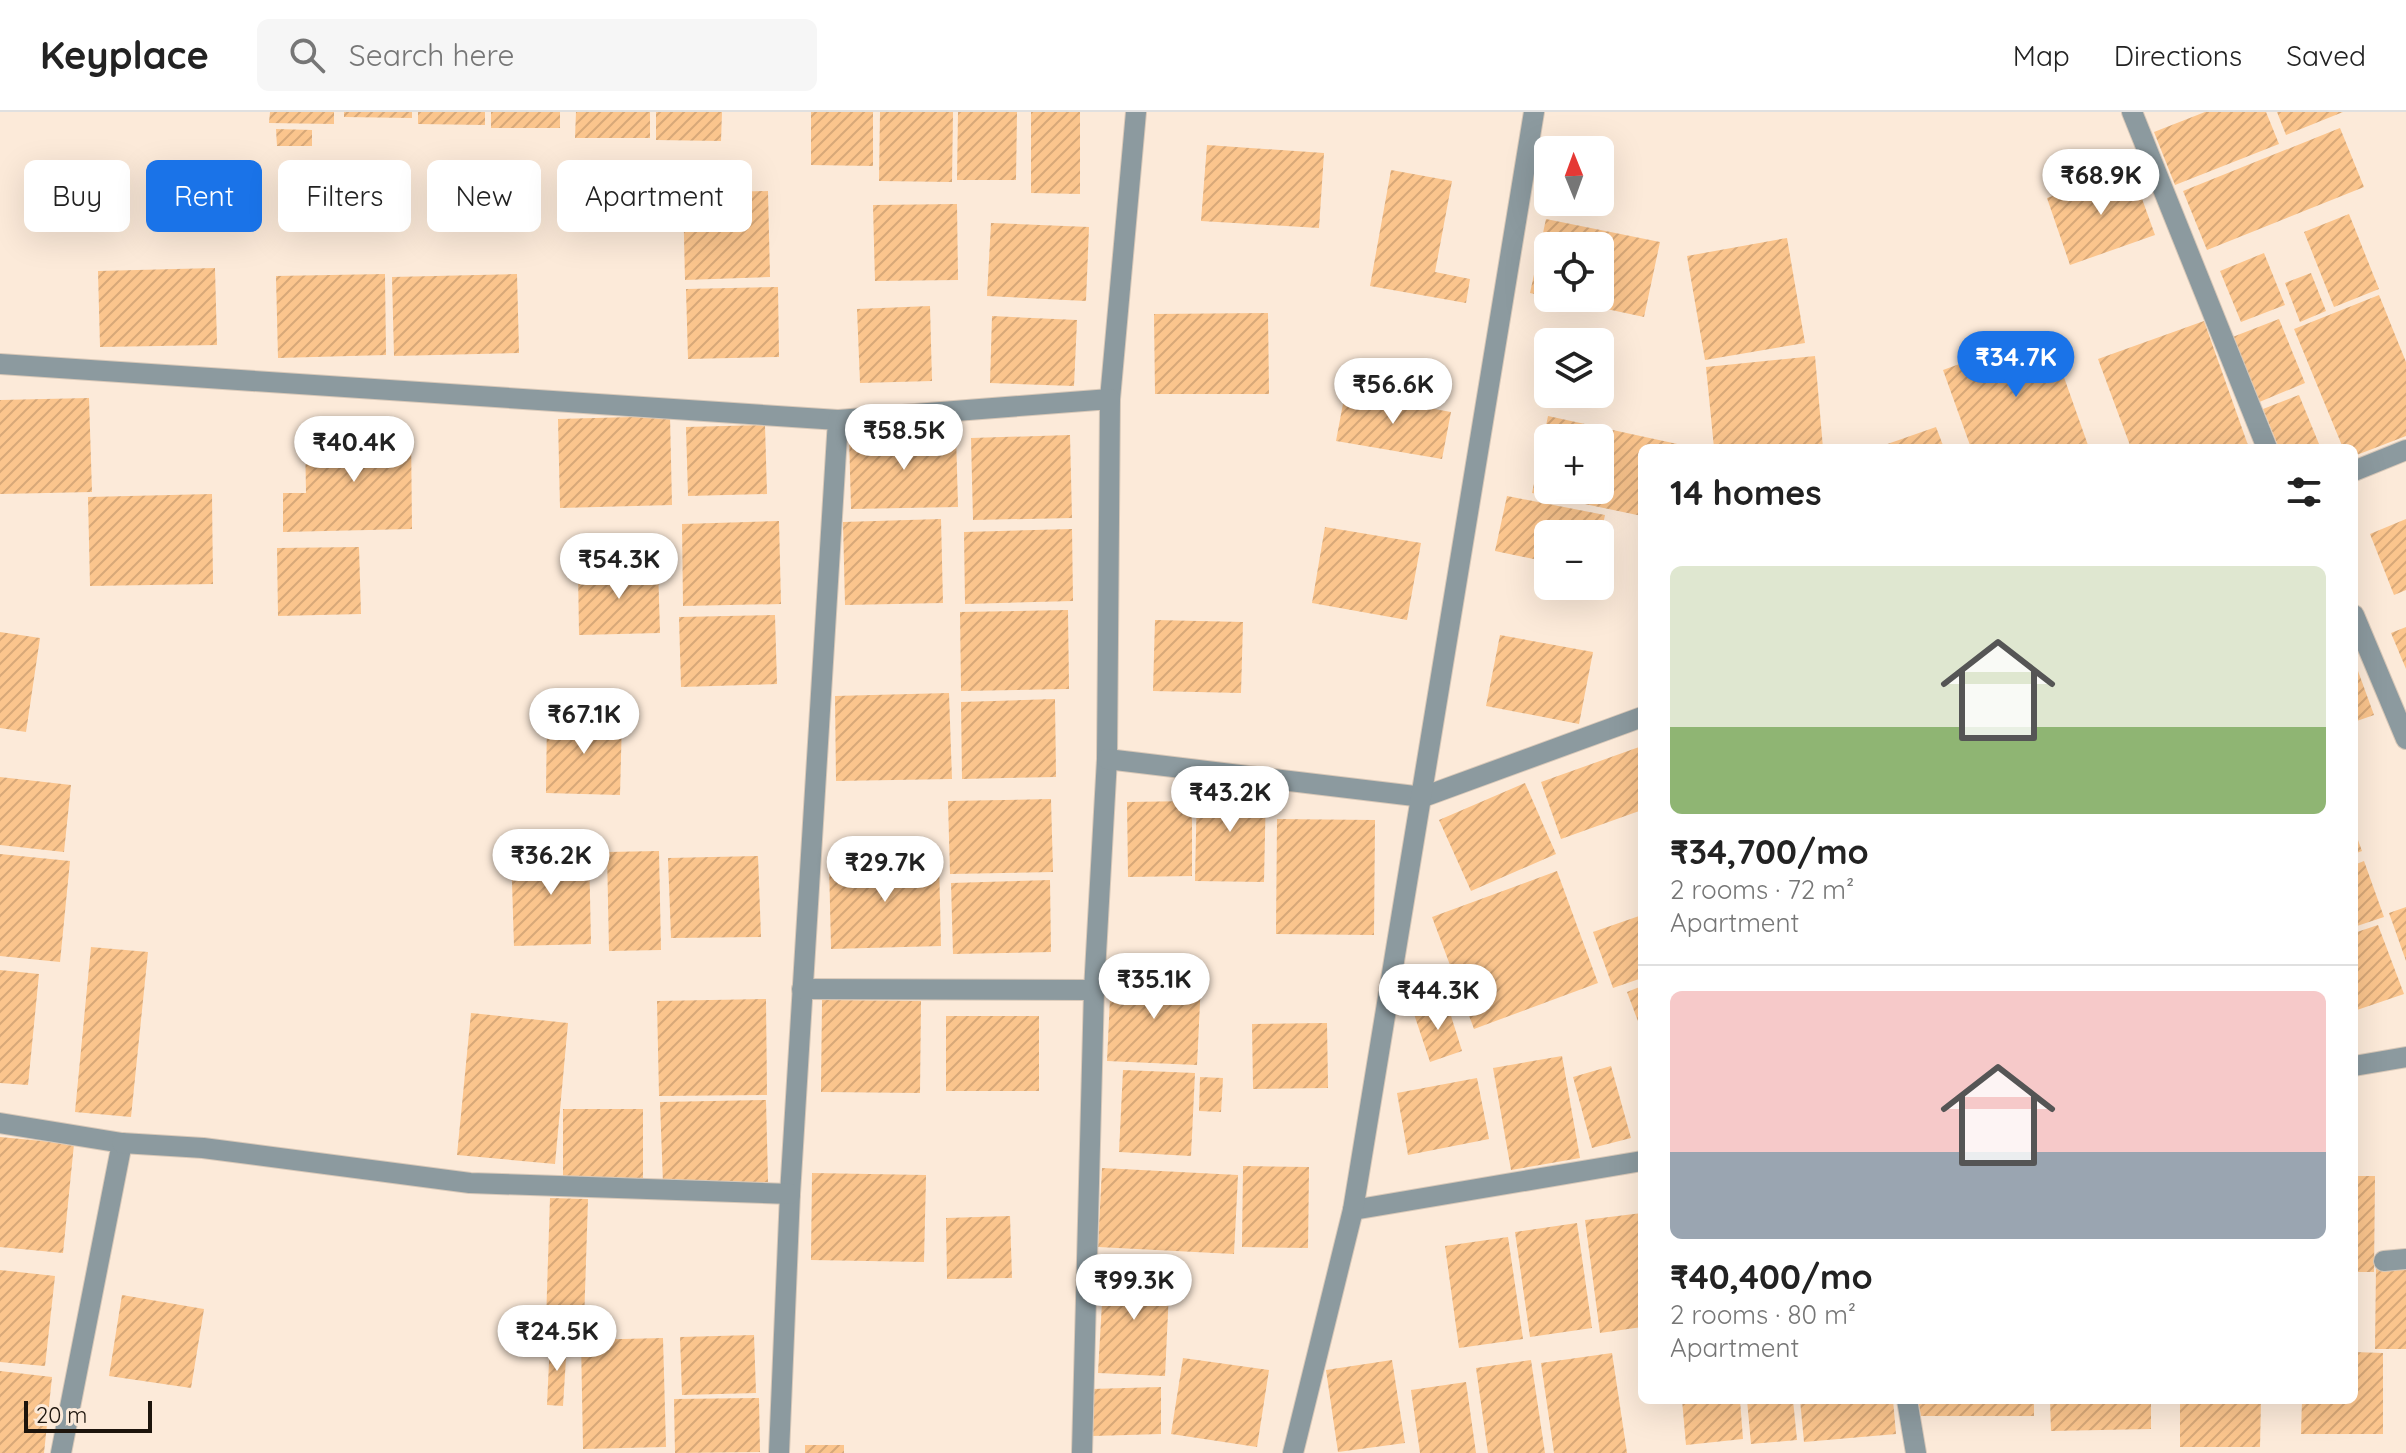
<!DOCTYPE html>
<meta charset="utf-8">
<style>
:root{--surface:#fff;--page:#f6f6f6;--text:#222;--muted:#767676;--line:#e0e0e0;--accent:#1a73e8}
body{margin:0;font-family:Quicksand,sans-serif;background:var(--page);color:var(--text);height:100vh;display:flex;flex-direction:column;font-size:30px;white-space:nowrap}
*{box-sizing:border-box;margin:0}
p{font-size:26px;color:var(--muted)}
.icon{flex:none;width:44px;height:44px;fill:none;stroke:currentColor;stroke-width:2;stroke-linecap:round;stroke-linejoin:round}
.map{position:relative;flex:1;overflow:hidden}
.drawer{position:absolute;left:1638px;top:332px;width:720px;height:960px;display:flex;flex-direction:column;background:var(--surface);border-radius:12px;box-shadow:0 8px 32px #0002}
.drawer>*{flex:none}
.top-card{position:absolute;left:24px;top:48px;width:760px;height:72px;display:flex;gap:16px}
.needle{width:52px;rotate:359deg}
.buttons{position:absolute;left:1534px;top:24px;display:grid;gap:16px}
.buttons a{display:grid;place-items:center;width:80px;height:80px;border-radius:12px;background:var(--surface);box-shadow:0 8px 32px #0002;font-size:40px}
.scale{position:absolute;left:24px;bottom:20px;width:128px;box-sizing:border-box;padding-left:8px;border:4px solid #1c140c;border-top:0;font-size:22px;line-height:28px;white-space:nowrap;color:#1c140c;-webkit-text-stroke:6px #fcead9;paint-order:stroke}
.price{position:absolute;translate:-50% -68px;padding:0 18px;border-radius:28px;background:#fff;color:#222;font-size:26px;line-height:52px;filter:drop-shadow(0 2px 4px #0008)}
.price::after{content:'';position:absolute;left:50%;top:48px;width:24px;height:18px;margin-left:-12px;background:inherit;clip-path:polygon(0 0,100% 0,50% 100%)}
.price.active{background:var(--accent);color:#fff}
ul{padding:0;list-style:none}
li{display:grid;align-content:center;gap:16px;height:424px;padding:0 32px}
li+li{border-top:2px solid var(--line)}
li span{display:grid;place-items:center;height:248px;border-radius:12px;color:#555}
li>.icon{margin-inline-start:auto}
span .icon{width:144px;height:144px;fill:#fffc;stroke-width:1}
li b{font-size:34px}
h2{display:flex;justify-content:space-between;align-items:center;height:96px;padding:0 32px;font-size:34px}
.chip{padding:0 28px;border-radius:12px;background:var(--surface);box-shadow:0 8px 32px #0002;font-size:28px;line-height:72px}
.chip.active{background:var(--accent);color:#fff}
header{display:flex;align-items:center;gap:48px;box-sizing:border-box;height:112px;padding:0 40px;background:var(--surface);border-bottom:2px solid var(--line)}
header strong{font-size:38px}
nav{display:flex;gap:44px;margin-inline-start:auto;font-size:28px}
.search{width:560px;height:72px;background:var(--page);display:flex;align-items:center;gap:20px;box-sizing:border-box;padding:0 28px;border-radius:12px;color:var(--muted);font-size:30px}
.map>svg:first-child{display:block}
.building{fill:url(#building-hatch);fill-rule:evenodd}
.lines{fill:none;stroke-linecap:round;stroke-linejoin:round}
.street-casing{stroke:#d8c8b8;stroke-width:22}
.street{stroke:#8c9a9f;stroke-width:20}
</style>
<header>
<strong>Keyplace</strong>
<div class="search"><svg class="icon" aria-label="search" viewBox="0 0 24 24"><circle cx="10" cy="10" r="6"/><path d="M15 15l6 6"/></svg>Search here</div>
<nav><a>Map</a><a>Directions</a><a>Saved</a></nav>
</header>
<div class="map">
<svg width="2406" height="1341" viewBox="0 0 2406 1341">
<defs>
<pattern id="building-hatch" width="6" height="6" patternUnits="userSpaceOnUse" patternTransform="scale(2)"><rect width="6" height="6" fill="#fbc58d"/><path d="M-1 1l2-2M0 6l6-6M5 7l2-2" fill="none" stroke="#d7a878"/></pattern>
</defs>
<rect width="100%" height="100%" fill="#fcead9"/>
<!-- building -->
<g class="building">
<polygon points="270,0 334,0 334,12 269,11"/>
<polygon points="344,0 412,0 412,6 344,5"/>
<polygon points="418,0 485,0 485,13 418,12"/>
<rect x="491" y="0" width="69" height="16"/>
<polygon points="576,0 650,0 650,26 575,26"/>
<polygon points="656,0 722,0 721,29 656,28"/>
<polygon points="811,0 873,0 873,54 811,53"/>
<polygon points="880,0 953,0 952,70 879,69"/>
<polygon points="958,0 1017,0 1016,68 957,68"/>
<polygon points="1031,0 1080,0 1080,82 1031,81"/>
<polygon points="2205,0 2266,0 2279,32 2175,73 2154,20"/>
<polygon points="2277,0 2343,0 2286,23"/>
<polygon points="2340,16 2364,75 2207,138 2183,79"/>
<polygon points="276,17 312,18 312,34 277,34"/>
<polygon points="1207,33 1324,41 1319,116 1201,109"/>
<polygon points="2131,56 2155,123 2070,153 2047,86"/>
<polygon points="1391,58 1452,69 1435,160 1470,167 1466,191 1370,174"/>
<polygon points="768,79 770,165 685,168 683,81"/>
<polygon points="957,92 958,168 875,169 873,93"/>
<polygon points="2349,102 2379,177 2334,195 2304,120"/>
<polygon points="1546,107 1660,130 1644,205 1560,187 1600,186 1600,134 1548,134 1548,185 1530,181"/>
<polygon points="991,111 1089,115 1086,189 987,184"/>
<polygon points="1787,126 1805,231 1705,248 1687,144"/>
<polygon points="2264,141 2285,193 2241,210 2220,159"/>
<polygon points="215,156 217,233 100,235 98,159"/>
<polygon points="2311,161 2326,199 2300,210 2285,171"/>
<polygon points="385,162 386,243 278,246 276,164"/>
<polygon points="517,162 519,241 394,244 392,165"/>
<polygon points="778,175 779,245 688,247 686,177"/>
<polygon points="2379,183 2406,250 2406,324 2354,344 2354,336 2343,336 2294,217"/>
<polygon points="930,194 932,269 860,271 857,197"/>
<polygon points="1268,201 1269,282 1155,282 1154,202"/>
<polygon points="992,204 1077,208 1074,274 990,271"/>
<polygon points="2279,207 2305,271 2257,291 2230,226"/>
<polygon points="2204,209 2249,336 2131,336 2098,247"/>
<polygon points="2048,220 2089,336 1971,336 1943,258"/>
<polygon points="1815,244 1823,336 1714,336 1706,255"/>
<polygon points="1345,281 1451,300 1442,347 1336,329"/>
<polygon points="2299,283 2319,332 2309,336 2279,336 2263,297"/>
<polygon points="89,286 92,380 0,382 0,288"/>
<polygon points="670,304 672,393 560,396 558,307"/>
<path d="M1548,304L1682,333L1681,336H1642V404L1532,381ZM1548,326H1600V378H1548Z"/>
<polygon points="765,313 767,382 688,384 686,315"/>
<polygon points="1936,315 1944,336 1876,336"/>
<polygon points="411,320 412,417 283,420 283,381 306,381 305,323"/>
<polygon points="956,322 958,395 851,397 849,324"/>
<polygon points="1070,323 1072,406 973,408 971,326"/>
<polygon points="212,382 213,472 90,474 88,385"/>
<polygon points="1507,384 1605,403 1601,422 1548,422 1548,450 1495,439"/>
<polygon points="941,407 943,491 845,493 843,410"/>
<polygon points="2406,407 2406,478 2394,483 2370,422"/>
<polygon points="779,409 781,492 683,494 682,412"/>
<polygon points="1325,415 1421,431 1407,508 1312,491"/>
<polygon points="1072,417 1073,489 965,492 964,420"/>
<polygon points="359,435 361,502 278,504 277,436"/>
<polygon points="658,455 660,521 579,523 578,457"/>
<polygon points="1068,498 1069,577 961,579 960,500"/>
<polygon points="775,503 777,572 681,575 679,505"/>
<polygon points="1155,508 1243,510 1241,581 1153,579"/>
<polygon points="2406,515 2406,557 2391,521"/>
<polygon points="0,520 40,526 26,620 0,616"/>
<polygon points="1500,523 1593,540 1579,612 1486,594"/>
<polygon points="2354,548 2374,603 2354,610"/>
<polygon points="949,581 952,667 836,669 835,584"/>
<polygon points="1055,587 1056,665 962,667 961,590"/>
<polygon points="547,606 622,607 620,683 546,681"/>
<polygon points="1642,634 1642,698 1561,727 1541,670"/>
<polygon points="0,665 71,673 64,740 0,733"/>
<polygon points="1525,671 1556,742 1471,779 1439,708"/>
<polygon points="1197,674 1266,675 1264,770 1195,769"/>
<polygon points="1051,687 1053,760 950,762 948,689"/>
<polygon points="1192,689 1192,764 1128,765 1127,690"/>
<polygon points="1277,707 1375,708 1374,823 1276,822"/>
<polygon points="2354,717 2362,739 2354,742"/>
<polygon points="589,737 591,832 514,834 511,739"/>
<polygon points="659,739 661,838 609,839 607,740"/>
<polygon points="0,742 70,749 60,850 0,844"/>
<polygon points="758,744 761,825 671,826 668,746"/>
<polygon points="939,748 941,834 831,837 829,751"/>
<polygon points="2364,749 2384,805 2354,815 2354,753"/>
<polygon points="1557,759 1598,871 1474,917 1432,805"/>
<polygon points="1050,768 1051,840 953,842 951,771"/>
<polygon points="2406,795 2406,849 2389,801"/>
<polygon points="1642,803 1642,866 1613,876 1593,820"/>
<polygon points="2378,813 2404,882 2354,899 2354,821"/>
<polygon points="91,835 148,840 131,1005 75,1000"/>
<polygon points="0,858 39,862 28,973 0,971"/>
<polygon points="1111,865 1201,870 1197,953 1107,949"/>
<polygon points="1642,874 1642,920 1627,880"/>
<polygon points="766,887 767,983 659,984 657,889"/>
<polygon points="822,888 921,889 920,981 821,980"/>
<polygon points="1447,891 1462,939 1430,950 1414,902"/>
<polygon points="471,901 568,911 555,1052 457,1043"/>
<rect x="946" y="904" width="93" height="75"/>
<polygon points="1327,911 1328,976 1253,977 1252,912"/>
<polygon points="1562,944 1580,1046 1511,1058 1493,956"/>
<polygon points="1611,954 1631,1026 1592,1036 1573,965"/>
<polygon points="1123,958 1195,961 1191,1044 1119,1040"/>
<polygon points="1200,965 1223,966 1221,1000 1199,999"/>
<polygon points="1477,966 1489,1027 1408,1043 1397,981"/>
<polygon points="766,988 768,1070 663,1072 660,990"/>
<rect x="563" y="997" width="80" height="70"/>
<polygon points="0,1025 74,1032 63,1141 0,1135"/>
<polygon points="1243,1054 1309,1055 1308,1136 1242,1135"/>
<polygon points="1102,1056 1238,1063 1234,1142 1098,1135"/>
<polygon points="812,1061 926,1063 924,1150 811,1148"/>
<polygon points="2354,1064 2375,1064 2374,1160 2354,1160"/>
<polygon points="550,1086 588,1087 584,1211 546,1210"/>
<polygon points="1642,1101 1642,1215 1600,1221 1585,1108"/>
<polygon points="1010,1104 1012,1166 947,1167 946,1106"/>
<polygon points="1577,1111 1592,1216 1530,1225 1515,1120"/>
<polygon points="1508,1125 1523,1227 1459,1236 1445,1134"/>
<polygon points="2376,1154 2406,1154 2406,1237 2375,1237"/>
<polygon points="1104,1155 1170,1158 1165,1264 1098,1261"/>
<polygon points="0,1158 55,1164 45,1254 0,1250"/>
<polygon points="122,1183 204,1197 191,1276 109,1264"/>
<polygon points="754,1223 756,1281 682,1283 680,1225"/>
<polygon points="663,1226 666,1335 583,1337 581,1228"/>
<polygon points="550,1229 567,1230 563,1294 547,1293"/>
<polygon points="2354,1240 2383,1241 2383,1322 2301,1322 2302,1288 2354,1288"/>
<polygon points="1612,1241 1627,1341 1554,1341 1541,1251"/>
<polygon points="1183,1246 1269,1258 1257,1335 1171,1322"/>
<polygon points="1392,1248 1405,1331 1338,1340 1326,1258"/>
<polygon points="1531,1248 1545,1341 1488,1341 1476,1256"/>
<polygon points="0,1259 52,1265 44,1341 0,1341"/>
<polygon points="1466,1270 1476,1341 1420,1341 1411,1278"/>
<polygon points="1161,1275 1161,1322 1093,1324 1091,1277"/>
<polygon points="759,1286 760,1340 675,1341 674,1287"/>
<polygon points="1682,1288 1740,1288 1743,1327 1686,1333"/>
<polygon points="1747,1288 1793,1288 1797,1328 1751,1332"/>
<polygon points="1800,1288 1893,1288 1896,1322 1804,1330"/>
<polygon points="1918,1288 2034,1288 2034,1304 1921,1304"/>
<polygon points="2050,1288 2151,1288 2151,1317 2051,1319"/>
<polygon points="2180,1288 2261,1288 2260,1335 2180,1335"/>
<rect x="805" y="1333" width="39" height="8"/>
</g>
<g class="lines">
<!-- street casing -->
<g class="street-casing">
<g id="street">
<polyline points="2132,0 2267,336"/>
<polyline points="0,252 838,308 790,1082 779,1341"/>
<polyline points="1110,287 1136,0"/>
<polyline points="838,308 1110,287 1107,647 1094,878 1082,1341"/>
<polyline points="2354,359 2406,338"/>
<polyline points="2354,503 2406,627"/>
<polyline points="1107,647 1423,685 1642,605"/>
<polyline points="802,877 1094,878"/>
<polyline points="2354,954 2406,945"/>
<polyline points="0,1011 122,1031 61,1341"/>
<polyline points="122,1031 203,1036 470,1071 790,1082"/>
<polyline points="1353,1098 1642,1049"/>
<polyline points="2384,1149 2406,1147"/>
<polyline points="1907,1288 1916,1341"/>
<polyline points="1293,1341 1353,1098 1534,0"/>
</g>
</g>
<!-- street -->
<use href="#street" class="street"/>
</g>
</svg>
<div class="buttons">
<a><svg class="needle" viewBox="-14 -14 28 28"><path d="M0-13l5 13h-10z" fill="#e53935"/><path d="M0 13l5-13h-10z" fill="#767676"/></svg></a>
<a><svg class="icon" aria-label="locate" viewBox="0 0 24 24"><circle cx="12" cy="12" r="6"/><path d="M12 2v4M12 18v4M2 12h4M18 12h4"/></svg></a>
<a><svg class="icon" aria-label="layers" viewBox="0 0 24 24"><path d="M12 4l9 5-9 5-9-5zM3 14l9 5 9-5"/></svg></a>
<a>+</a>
<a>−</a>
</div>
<div class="scale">20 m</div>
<b class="price" style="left:2101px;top:105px">₹68.9K</b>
<b class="price active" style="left:2016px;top:287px">₹34.7K</b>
<b class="price" style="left:1393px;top:314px">₹56.6K</b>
<b class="price" style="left:904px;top:360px">₹58.5K</b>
<b class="price" style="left:354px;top:372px">₹40.4K</b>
<b class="price" style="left:619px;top:489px">₹54.3K</b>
<b class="price" style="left:584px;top:644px">₹67.1K</b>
<b class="price" style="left:1230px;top:722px">₹43.2K</b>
<b class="price" style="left:551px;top:785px">₹36.2K</b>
<b class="price" style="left:885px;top:792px">₹29.7K</b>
<b class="price" style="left:1154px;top:909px">₹35.1K</b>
<b class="price" style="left:1438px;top:920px">₹44.3K</b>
<b class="price" style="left:1134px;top:1210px">₹99.3K</b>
<b class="price" style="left:557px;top:1261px">₹24.5K</b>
<div class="top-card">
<a class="chip">Buy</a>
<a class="chip active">Rent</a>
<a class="chip">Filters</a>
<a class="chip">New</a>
<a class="chip">Apartment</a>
</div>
<section class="drawer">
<h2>14 homes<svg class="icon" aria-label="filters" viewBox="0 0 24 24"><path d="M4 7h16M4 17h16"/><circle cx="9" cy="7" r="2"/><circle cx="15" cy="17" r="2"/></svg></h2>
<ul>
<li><span style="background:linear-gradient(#dfe7d0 65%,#8fb573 0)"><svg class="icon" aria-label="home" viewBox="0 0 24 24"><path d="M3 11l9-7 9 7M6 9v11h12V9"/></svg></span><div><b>₹34,700/mo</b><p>2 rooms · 72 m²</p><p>Apartment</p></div></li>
<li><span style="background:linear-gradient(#f6c9c9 65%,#9aa5b1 0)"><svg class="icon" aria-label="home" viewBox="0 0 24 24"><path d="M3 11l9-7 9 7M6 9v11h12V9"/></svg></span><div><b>₹40,400/mo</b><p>2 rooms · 80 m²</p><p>Apartment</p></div></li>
</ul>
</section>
</div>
